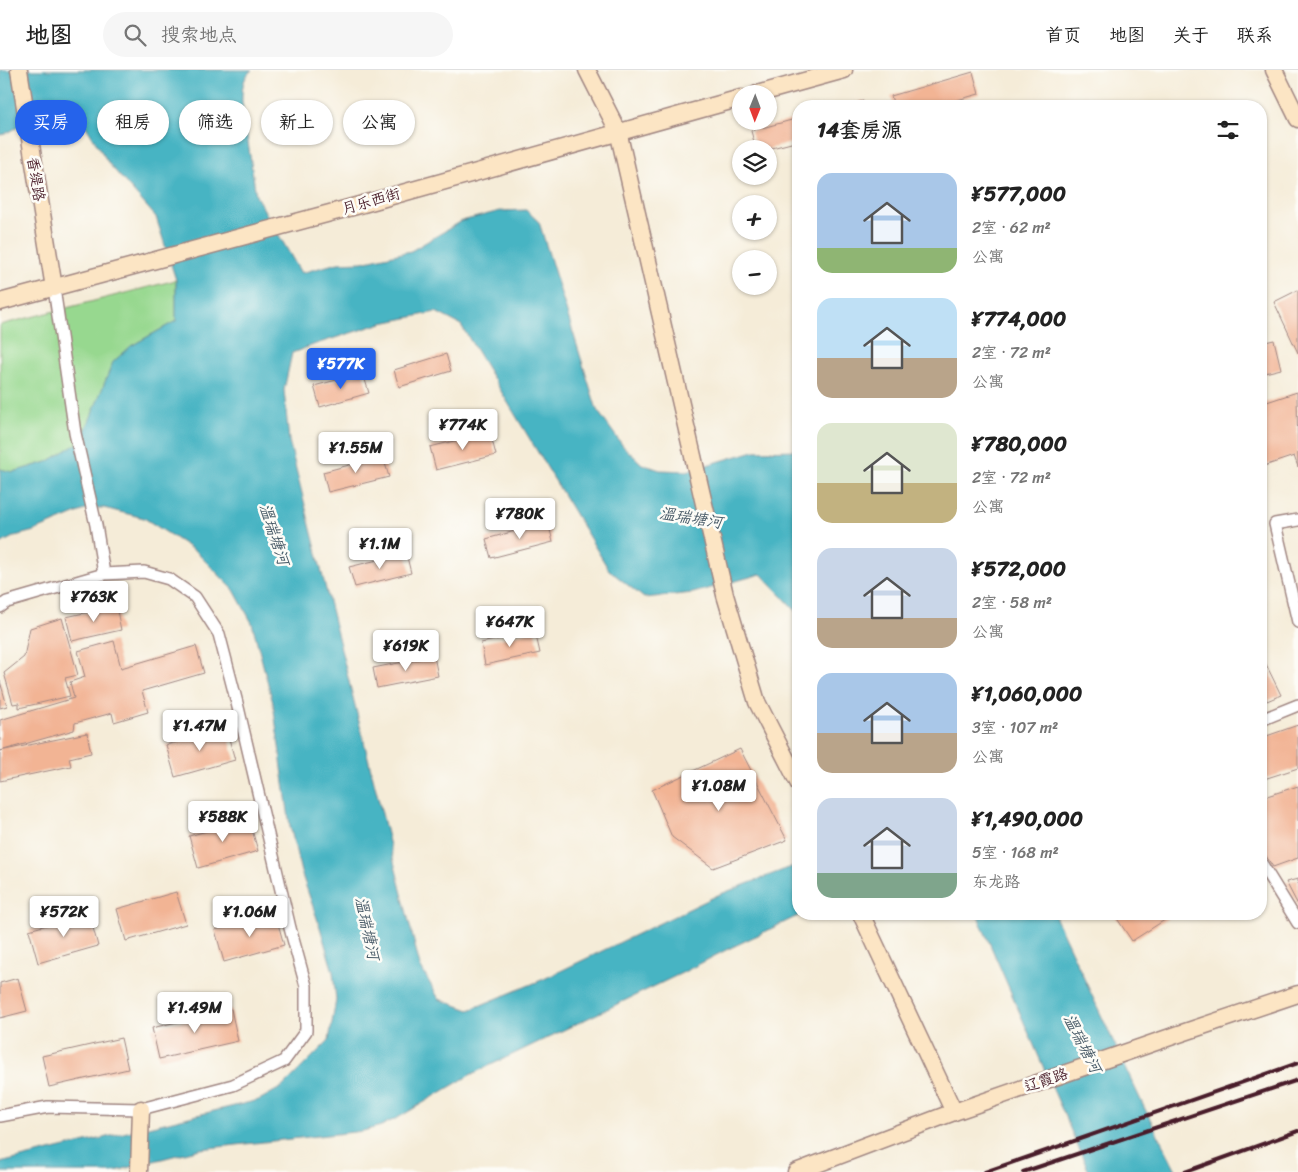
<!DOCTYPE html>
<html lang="zh">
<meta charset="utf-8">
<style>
:root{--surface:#fff;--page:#f6f6f6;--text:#222;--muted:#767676;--line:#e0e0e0;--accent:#2563eb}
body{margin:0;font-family:Sriracha,"LXGW WenKai TC",sans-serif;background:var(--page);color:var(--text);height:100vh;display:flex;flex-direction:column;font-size:19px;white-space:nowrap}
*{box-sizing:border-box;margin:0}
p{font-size:16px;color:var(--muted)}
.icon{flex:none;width:28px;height:28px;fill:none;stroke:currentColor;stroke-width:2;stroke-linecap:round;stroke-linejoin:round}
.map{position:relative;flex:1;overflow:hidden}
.drawer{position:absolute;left:792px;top:30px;width:475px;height:820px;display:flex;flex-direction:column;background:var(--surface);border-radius:20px;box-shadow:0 1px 4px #0004}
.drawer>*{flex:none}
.top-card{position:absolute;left:15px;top:30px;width:475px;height:45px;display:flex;gap:10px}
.needle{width:32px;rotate:181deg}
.buttons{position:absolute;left:732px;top:15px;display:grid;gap:10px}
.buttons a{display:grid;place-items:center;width:45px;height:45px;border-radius:50%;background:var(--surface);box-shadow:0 1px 4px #0004;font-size:25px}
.price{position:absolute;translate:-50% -42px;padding:0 11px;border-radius:5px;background:#fff;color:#222;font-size:16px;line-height:32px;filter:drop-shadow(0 1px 2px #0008)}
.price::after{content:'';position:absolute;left:50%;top:30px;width:15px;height:11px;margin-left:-8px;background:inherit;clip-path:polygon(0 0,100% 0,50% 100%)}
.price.selected{background:var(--accent);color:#fff}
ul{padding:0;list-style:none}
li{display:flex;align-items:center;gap:15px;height:125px;padding:0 25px}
li span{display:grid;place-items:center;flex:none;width:140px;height:100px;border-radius:15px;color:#555}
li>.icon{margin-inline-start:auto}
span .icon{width:60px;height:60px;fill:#fffc;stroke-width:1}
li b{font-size:21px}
h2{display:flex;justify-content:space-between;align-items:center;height:60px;padding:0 25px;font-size:21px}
.pill{padding:0 18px;border-radius:22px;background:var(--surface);box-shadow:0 1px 4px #0004;font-size:18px;line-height:45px}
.pill.selected{background:var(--accent);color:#fff}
header{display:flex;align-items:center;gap:30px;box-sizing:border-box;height:70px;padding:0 25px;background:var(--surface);border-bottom:1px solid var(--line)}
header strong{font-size:24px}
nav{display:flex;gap:28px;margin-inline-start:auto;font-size:18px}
.search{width:350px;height:45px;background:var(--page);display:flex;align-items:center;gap:12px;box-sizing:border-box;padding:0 18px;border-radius:28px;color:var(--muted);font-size:19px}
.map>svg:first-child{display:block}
.green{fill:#97d88f;stroke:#707c5d}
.water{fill:#47b4c3;stroke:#486a77}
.building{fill:#f2b494}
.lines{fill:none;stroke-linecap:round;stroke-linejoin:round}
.street-casing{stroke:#a08682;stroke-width:14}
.secondary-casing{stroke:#a08682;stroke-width:19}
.street{stroke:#fff;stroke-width:11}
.secondary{stroke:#fce5c4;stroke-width:16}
.rail{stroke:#4a1f2b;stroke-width:4}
.labels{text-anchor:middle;stroke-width:5;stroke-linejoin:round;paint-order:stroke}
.street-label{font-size:15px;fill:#4a1f2b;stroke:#fdfcf7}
.water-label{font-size:16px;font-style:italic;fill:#495b68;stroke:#fdfcf7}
</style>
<header>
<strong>地图</strong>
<div class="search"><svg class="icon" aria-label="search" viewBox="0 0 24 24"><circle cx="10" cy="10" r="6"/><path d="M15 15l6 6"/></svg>搜索地点</div>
<nav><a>首页</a><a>地图</a><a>关于</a><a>联系</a></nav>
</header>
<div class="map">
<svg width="1298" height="1102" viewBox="0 0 1298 1102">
<rect width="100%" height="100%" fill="#fdfcf7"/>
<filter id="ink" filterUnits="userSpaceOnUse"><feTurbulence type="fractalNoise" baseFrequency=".02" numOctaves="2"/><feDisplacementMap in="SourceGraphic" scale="10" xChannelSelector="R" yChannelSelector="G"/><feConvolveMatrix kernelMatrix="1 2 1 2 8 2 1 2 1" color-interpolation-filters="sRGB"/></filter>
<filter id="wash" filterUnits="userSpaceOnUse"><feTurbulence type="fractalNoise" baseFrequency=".0096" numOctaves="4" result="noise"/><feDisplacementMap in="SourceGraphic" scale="20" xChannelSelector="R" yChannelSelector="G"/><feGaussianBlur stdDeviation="1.12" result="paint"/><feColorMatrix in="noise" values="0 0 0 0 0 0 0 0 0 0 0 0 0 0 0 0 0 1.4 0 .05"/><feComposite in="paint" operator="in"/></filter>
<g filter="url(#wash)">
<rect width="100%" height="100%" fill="#f5ecd8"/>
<!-- green -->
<polygon class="green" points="176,210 176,251 131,276 77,374 47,392 13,402 0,399 0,255"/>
<!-- water -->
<g class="water">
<path d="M0,0H252C242,8 242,20 242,32L256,126L301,203L338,193L362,192L411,181L462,151L500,141L526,140L539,152L597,340L623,376L642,394L660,400L687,401L754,381L799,380V544L761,504L693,523L644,528L609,500L461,255L436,242L382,253L316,274L292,283L284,320L289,371L420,896L439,929L469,940L544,909L718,825L791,797L799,791V844H802L724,881L684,902L470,1005L401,1046L381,1056L363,1061L200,1079L112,1102H0V1093L259,1030L282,1017L329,970L336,930L333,902L319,854L301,802L290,756L273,633L252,553L234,520L195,481L144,448L104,438L87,439L34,461L15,466L0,474V399L13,402L47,392L77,374L86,359L113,292L131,276L176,251V210L156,147L109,94L79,45H52L28,52L5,64L0,65Z"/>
<polygon points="976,844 1054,844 1144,1037 1177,1102 1089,1102 979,849"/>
</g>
<g id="blocks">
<!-- building -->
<g class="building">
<polygon points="973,2 979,24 935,36 894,36 891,26"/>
<polygon points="863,31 865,36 845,36"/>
<polygon points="799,48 799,71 768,79 756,79 751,61"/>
<polygon points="1298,220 1298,283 1274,232"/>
<polygon points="1274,270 1281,299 1261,304 1261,273"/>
<polygon points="446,284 451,301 399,317 394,300"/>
<polygon points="363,303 369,323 320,337 314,316"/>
<polygon points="1297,322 1298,397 1294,386 1261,397 1261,334"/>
<polygon points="490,362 496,385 436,400 430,377"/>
<polygon points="383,386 389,407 328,422 323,402"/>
<polygon points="548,452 553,472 491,488 486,469"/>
<polygon points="406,483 411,503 355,517 349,497"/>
<polygon points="116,536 121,560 72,571 66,547"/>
<polygon points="62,548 78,605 65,608 70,626 19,638 19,633 13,634 4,603 24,587 30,558"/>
<polygon points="535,561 540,583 485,595 481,573"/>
<polygon points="114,571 121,598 196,576 204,603 142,621 148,642 114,652 112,643 75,653 74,660 0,681 0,650 74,628 70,612 85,607 78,581"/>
<polygon points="1261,584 1281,625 1267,631 1265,626 1261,628"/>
<polygon points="434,586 438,606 377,618 373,598"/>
<polygon points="0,611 7,636 0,638"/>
<polygon points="1298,655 1298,698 1261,710 1261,668"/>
<polygon points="226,658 235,690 175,707 166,675"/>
<polygon points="87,663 91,683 69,688 71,696 0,711 0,681"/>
<polygon points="740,679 787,770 713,798 672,767 652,720"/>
<polygon points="1298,716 1298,788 1273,797 1261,778 1261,728"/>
<polygon points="249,749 258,781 198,798 189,766"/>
<polygon points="1298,809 1298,835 1286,812"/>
<polygon points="176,822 186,854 126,871 117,839"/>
<polygon points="89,843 98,876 38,893 29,860"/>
<polygon points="275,843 284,875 224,892 215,860"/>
<polygon points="1114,844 1174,844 1132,871"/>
<polygon points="18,908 27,941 0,948 0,913"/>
<polygon points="231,939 238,971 159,989 152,958"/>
<polygon points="121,968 128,999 49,1017 42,986"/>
</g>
</g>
</g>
<g filter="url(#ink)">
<use href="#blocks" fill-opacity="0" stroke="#a08682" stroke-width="1"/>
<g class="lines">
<!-- street casing -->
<g class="street-casing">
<g id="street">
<polyline points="54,218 75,363 96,455 104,504"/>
<polyline points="1298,450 1275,454 1298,552"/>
<polyline points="0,537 7,532 104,504 144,502 169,509 195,527 219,564 237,633 290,858 306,916 306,961 284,991 233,1015 141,1039 48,1037 0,1046"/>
<polyline points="1261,650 1298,635"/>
<polyline points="1261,793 1298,853"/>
</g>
</g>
<!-- secondary casing -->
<g class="secondary-casing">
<g id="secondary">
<polyline points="19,0 54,218"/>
<polyline points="587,0 618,61 725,525 757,632 799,714"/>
<polyline points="1274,0 1298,49"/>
<polyline points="757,24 844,0"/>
<polyline points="0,232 356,136 741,28"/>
<polyline points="861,844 954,1042"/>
<polyline points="139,1102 141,1039"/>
<polyline points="796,1102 954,1042 1179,964 1298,924"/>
</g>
</g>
<!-- street -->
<use href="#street" class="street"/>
<!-- secondary -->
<use href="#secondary" class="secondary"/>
<!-- rail -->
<g class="rail">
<polyline points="985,1102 1298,993"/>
<polyline points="1023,1102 1298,1010"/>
<polyline points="1185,1102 1298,1061"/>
</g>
</g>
</g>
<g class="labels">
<!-- street labels -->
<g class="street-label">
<text transform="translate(36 109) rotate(81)" y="5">香缇路</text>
<text transform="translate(371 131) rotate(-16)" y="5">月乐西街</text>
<text transform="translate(1046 1010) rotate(-19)" y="5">辽霞路</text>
</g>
<!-- water labels -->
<g class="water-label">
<text transform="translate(691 447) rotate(9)" y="6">温瑞塘河</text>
<text transform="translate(275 464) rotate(72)" y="6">温瑞塘河</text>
<text transform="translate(368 858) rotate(78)" y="6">温瑞塘河</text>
<text transform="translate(1083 973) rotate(63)" y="6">温瑞塘河</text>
</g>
</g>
</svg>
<div class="buttons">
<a><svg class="needle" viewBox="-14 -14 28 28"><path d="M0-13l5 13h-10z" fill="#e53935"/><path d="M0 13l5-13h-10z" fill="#767676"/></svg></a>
<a><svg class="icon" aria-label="layers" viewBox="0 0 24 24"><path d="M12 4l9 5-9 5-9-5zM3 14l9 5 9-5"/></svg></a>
<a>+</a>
<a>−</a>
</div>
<b class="price selected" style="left:341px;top:320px">¥577K</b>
<b class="price" style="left:463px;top:381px">¥774K</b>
<b class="price" style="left:356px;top:404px">¥1.55M</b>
<b class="price" style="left:520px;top:470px">¥780K</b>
<b class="price" style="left:380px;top:500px">¥1.1M</b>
<b class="price" style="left:94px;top:553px">¥763K</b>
<b class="price" style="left:510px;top:578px">¥647K</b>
<b class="price" style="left:406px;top:602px">¥619K</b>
<b class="price" style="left:200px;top:682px">¥1.47M</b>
<b class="price" style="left:719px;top:742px">¥1.08M</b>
<b class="price" style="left:223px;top:773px">¥588K</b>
<b class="price" style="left:64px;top:868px">¥572K</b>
<b class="price" style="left:250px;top:868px">¥1.06M</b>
<b class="price" style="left:195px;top:964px">¥1.49M</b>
<div class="top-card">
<a class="pill selected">买房</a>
<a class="pill">租房</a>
<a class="pill">筛选</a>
<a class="pill">新上</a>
<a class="pill">公寓</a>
</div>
<section class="drawer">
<h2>14套房源<svg class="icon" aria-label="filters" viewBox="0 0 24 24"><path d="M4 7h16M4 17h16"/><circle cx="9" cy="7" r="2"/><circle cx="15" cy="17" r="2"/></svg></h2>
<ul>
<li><span style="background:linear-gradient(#a9c7e8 75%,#8fb573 0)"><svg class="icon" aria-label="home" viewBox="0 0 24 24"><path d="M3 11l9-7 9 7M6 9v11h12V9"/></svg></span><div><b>¥577,000</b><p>2室 · 62 m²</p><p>公寓</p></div></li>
<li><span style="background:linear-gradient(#bfe0f5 60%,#b9a48a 0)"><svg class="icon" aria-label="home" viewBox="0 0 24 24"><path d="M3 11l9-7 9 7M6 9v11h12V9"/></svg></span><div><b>¥774,000</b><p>2室 · 72 m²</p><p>公寓</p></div></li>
<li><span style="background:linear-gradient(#dfe7d0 60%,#c2b280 0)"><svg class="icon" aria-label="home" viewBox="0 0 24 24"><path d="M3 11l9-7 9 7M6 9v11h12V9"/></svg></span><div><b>¥780,000</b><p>2室 · 72 m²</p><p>公寓</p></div></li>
<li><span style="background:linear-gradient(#c9d6e8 70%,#b9a48a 0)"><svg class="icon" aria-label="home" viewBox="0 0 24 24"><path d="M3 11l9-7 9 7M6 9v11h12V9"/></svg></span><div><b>¥572,000</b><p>2室 · 58 m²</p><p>公寓</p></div></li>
<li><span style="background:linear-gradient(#a9c7e8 60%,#b9a48a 0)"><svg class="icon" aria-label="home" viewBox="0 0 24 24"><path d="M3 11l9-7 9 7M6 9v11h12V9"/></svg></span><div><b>¥1,060,000</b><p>3室 · 107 m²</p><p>公寓</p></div></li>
<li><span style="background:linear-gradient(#c9d6e8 75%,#7fa58c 0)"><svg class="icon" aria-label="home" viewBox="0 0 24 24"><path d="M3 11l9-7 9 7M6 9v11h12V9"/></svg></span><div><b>¥1,490,000</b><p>5室 · 168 m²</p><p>东龙路</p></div></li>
</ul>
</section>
</div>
